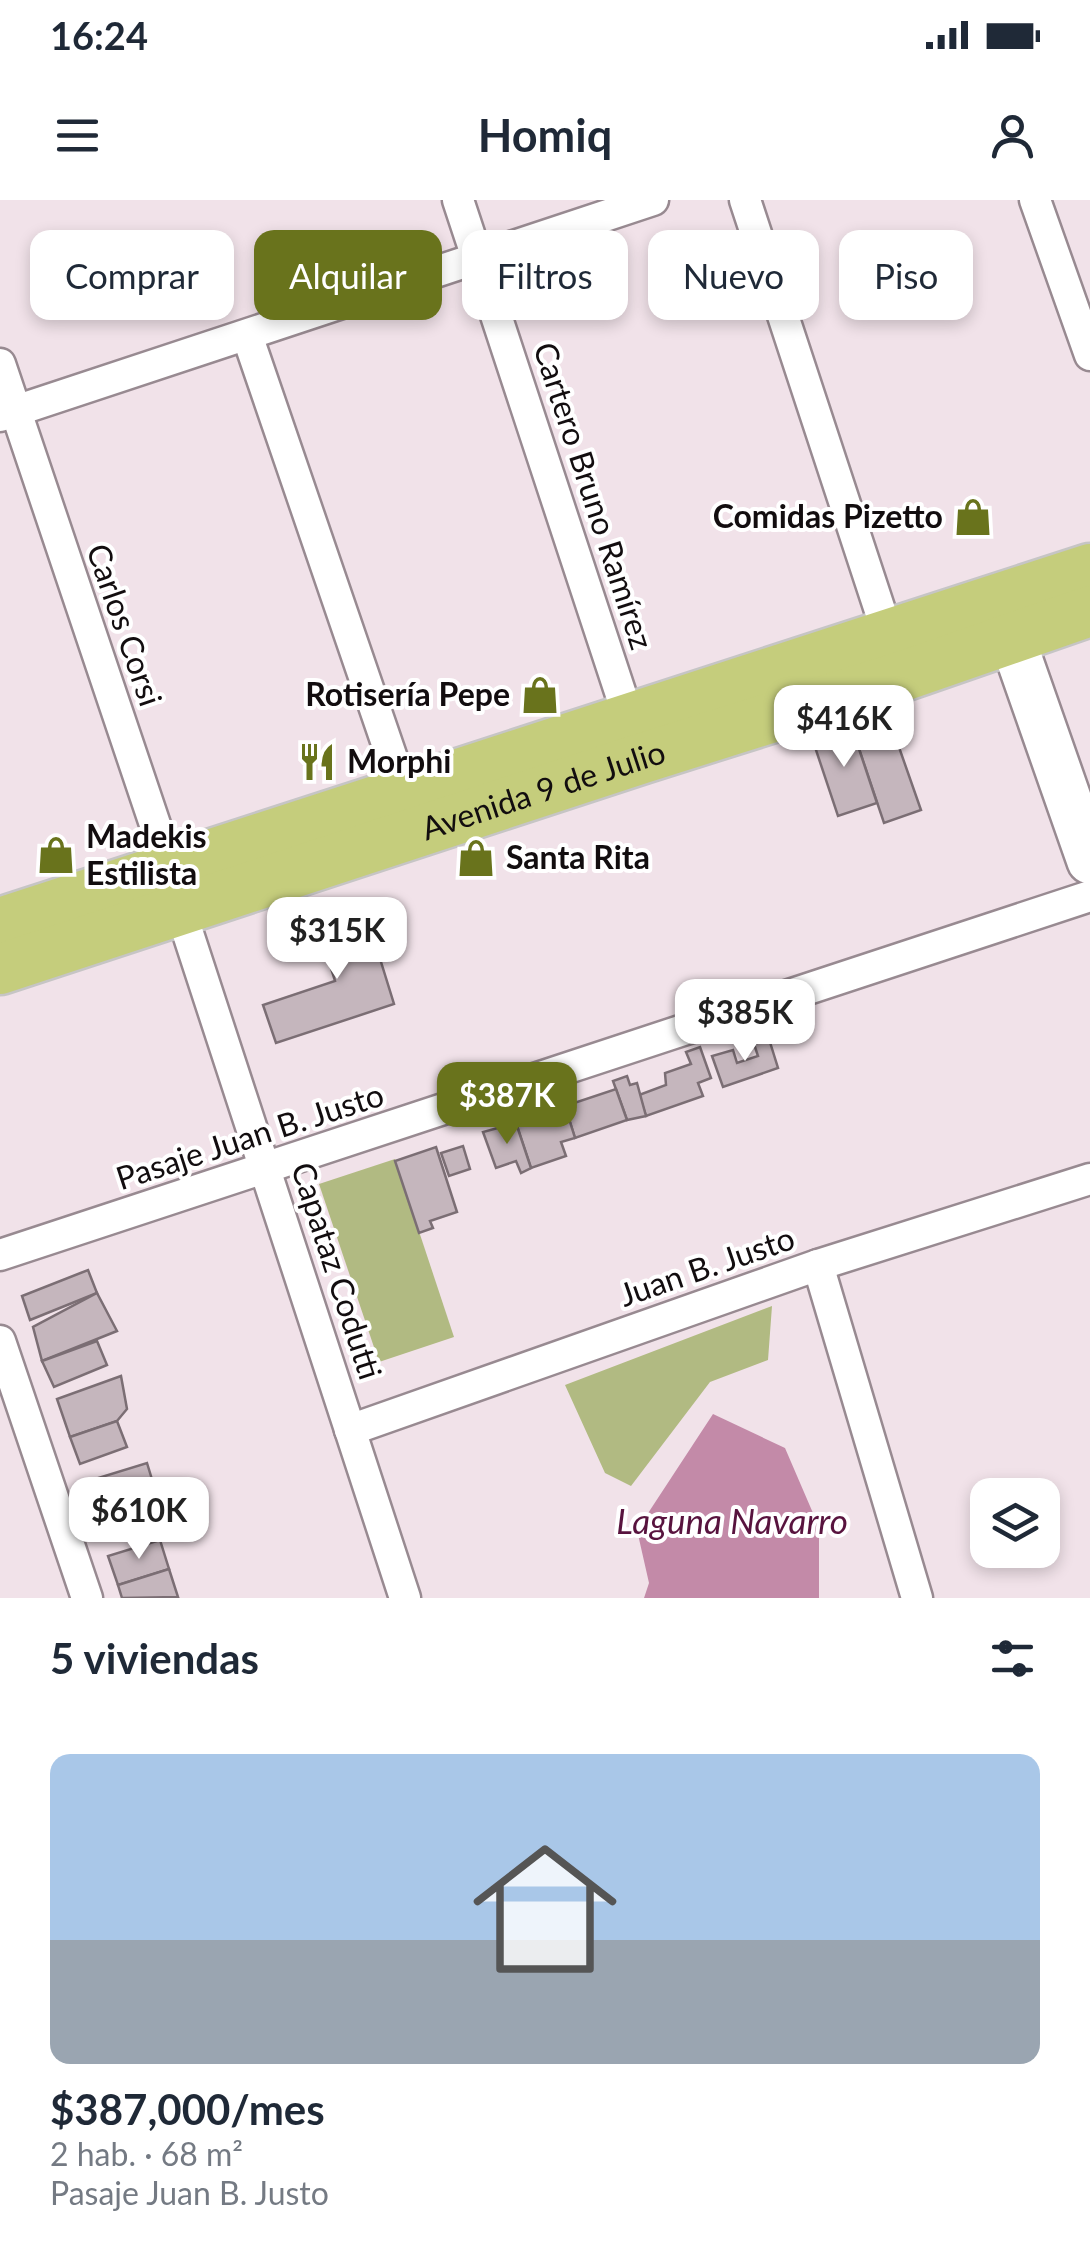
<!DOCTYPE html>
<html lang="es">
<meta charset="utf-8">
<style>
:root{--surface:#fff;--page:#f6f6f7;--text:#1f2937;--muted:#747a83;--line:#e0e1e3;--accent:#69731c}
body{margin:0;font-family:Lato,sans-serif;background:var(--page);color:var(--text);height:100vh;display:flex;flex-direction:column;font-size:38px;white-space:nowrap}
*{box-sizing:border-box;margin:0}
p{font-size:32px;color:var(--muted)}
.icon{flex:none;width:55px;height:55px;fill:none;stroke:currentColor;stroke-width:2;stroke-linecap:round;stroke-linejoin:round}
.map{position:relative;height:1398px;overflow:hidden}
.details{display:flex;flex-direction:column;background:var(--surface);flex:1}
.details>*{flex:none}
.guide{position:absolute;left:30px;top:30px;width:1030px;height:90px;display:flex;gap:20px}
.controls{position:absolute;left:970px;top:1278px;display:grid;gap:20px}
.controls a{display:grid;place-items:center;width:90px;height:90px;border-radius:20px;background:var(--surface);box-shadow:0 5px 15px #0003;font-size:50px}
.price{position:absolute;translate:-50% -85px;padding:0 22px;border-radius:20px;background:#fff;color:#222;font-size:32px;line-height:65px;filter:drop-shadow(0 2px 5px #0008)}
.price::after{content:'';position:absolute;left:50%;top:60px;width:30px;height:22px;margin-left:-15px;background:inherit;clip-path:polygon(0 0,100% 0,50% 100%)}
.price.on{background:var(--accent);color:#fff}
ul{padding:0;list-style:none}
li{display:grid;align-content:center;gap:20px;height:530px;padding:0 50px}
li+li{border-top:2px solid var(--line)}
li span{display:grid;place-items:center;height:310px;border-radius:20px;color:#555}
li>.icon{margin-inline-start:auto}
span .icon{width:180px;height:180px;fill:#fffc;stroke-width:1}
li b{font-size:42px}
h2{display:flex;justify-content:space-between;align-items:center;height:120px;padding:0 50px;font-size:42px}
.chip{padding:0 35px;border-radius:20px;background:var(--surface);box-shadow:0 5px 15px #0003;font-size:35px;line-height:90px}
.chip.on{background:var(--accent);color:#fff}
.status{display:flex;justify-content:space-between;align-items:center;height:70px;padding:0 50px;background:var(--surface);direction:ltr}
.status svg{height:28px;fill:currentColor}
header{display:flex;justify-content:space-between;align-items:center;height:130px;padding:0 50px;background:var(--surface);font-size:45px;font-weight:700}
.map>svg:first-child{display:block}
.green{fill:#b1ba82}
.water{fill:#c38aa8}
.building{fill:#c5b6bd;stroke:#7b6e74;stroke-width:2.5}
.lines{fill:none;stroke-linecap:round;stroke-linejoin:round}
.street-casing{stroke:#988a91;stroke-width:35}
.secondary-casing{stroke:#988a91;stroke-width:50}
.primary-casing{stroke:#c6c5c5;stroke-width:55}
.street{stroke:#fff;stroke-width:30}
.secondary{stroke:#fff;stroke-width:45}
.primary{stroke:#c5cd7c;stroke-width:50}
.labels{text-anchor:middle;stroke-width:8;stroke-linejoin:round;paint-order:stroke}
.street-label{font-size:32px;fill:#120d0f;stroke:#fff}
.poi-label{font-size:32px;font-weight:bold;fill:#120d0f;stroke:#fff;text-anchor:start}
.water-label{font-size:35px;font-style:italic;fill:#58133e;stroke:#fff}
</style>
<div class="status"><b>16:24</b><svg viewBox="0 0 49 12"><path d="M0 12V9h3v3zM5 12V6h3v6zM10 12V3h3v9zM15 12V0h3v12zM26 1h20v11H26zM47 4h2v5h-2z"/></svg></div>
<header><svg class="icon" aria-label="menu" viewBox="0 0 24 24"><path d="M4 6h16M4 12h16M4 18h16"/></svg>Homiq<svg class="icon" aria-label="person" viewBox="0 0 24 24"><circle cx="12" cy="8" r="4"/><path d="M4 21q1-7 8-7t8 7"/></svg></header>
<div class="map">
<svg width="1090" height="1398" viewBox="0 0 1090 1398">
<rect width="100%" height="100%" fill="#f1e2e9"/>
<!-- green -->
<g class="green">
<polygon points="395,959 454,1137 379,1162 319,984"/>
<polygon points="772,1106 768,1160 710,1182 631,1286 605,1273 565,1185"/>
</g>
<!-- water -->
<polygon class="water" points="713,1214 785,1248 819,1327 819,1398 644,1398 649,1383 637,1330"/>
<!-- building -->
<g class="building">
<polygon points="887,513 921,610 884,623 851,525"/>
<polygon points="851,525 877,603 838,616 812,538"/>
<polygon points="364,707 394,804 276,843 263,805 335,781 317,723"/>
<polygon points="769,839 778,868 723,887 712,856 733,850 737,863 758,856 754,844"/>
<polygon points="700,847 711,878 698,883 703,896 646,916 639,895 666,885 665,873 691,864 686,852"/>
<polygon points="627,876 630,885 637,883 646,916 627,920 613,881"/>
<polygon points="616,889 627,920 575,938 565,906"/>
<polygon points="565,906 575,938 561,942 566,956 531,968 516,923"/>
<polygon points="516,923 531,968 521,973 516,961 496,968 483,932"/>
<polygon points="463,946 470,969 449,976 441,953"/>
<polygon points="436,947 457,1012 430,1021 433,1028 419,1033 395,961"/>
<polygon points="88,1070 97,1093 30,1120 22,1096"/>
<polygon points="97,1093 117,1131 42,1161 33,1127"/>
<polygon points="97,1141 107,1165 54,1187 42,1161"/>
<polygon points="121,1176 127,1209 117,1221 70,1237 57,1199"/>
<polygon points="117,1221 127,1247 80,1264 70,1237"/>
<polygon points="147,1263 154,1286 146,1293 93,1308 85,1282"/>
<polygon points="146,1293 153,1318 101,1334 93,1308"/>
<polygon points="160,1340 169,1369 118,1385 108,1356"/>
<polygon points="169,1369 178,1397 122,1398 118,1385"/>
</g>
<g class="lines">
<!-- street casing -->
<g class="street-casing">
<g id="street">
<polyline points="458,0 633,531"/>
<polyline points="745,0 893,450"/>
<polyline points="1035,0 1090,155"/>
<polyline points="247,135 408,605"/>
<polyline points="0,164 169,666 180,709 405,1398"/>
<polyline points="0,216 653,0"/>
<polyline points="0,1055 1090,696"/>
<polyline points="818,1065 917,1398"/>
<polyline points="0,1141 87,1398"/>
<polyline points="350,1230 818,1065 1090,979"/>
</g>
</g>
<!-- secondary casing -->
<g class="secondary-casing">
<polyline id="secondary" points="1001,407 1090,661"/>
</g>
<!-- primary casing -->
<g class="primary-casing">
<g id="primary">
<polyline points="0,723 1090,369"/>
<path id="s1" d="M0,769L643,558L903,476L1090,411"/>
</g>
</g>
<!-- street -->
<use href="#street" class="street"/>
<!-- secondary -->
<use href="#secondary" class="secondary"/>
<!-- primary -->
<use href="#primary" class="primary"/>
</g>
<!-- icons -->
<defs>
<g id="shop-bare" transform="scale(3)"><path d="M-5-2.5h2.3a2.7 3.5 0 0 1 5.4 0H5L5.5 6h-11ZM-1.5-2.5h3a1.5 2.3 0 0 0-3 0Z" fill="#69731c" stroke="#fff" stroke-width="2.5" paint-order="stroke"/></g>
<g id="restaurant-bare" transform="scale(3)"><path d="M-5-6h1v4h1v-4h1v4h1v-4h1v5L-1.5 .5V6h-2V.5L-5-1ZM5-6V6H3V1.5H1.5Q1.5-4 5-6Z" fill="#69731c" stroke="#fff" stroke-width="2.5" paint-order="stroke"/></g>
</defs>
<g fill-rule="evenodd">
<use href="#shop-bare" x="973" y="317"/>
<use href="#shop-bare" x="540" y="495"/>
<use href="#restaurant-bare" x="317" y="562"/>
<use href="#shop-bare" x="56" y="655"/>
<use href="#shop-bare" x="476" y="658"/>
</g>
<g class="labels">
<!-- street labels -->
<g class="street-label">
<text transform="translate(593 296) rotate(72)" y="11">Cartero Bruno Ramírez</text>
<text transform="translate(124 425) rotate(71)" y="11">Carlos Corsi</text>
<text dy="11" stroke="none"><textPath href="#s1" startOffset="572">Avenida 9 de Julio</textPath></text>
<text transform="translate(250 937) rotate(-18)" y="11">Pasaje Juan B. Justo</text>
<text transform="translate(707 1067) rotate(-19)" y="11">Juan B. Justo</text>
<text transform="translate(336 1071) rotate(72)" y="11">Capataz Codutti</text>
</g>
<!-- poi labels -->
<g class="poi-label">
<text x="943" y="328" text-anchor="end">Comidas Pizetto</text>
<text x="510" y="506" text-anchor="end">Rotisería Pepe</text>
<text x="347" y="573">Morphi</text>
<text x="86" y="648">Madekis<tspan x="86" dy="37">Estilista</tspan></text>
<text x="506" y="669">Santa Rita</text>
</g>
<!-- water labels -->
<g class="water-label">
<text x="732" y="1334">Laguna Navarro</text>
</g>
</g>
</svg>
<div class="controls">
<a><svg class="icon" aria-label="layers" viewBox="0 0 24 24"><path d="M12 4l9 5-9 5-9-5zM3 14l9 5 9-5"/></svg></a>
</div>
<b class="price" style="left:844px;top:570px">$416K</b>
<b class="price" style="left:337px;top:782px">$315K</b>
<b class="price" style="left:745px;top:864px">$385K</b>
<b class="price on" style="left:507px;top:947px">$387K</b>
<b class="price" style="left:139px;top:1362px">$610K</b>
<div class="guide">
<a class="chip">Comprar</a>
<a class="chip on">Alquilar</a>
<a class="chip">Filtros</a>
<a class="chip">Nuevo</a>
<a class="chip">Piso</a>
</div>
</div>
<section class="details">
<h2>5 viviendas<svg class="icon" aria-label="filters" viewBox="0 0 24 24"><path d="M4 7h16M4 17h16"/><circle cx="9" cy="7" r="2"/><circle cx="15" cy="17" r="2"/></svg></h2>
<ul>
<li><span style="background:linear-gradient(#a9c7e8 60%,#9aa5b1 0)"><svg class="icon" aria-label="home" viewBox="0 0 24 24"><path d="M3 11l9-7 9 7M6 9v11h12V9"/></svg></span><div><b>$387,000/mes</b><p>2 hab. · 68 m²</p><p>Pasaje Juan B. Justo</p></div></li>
</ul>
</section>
